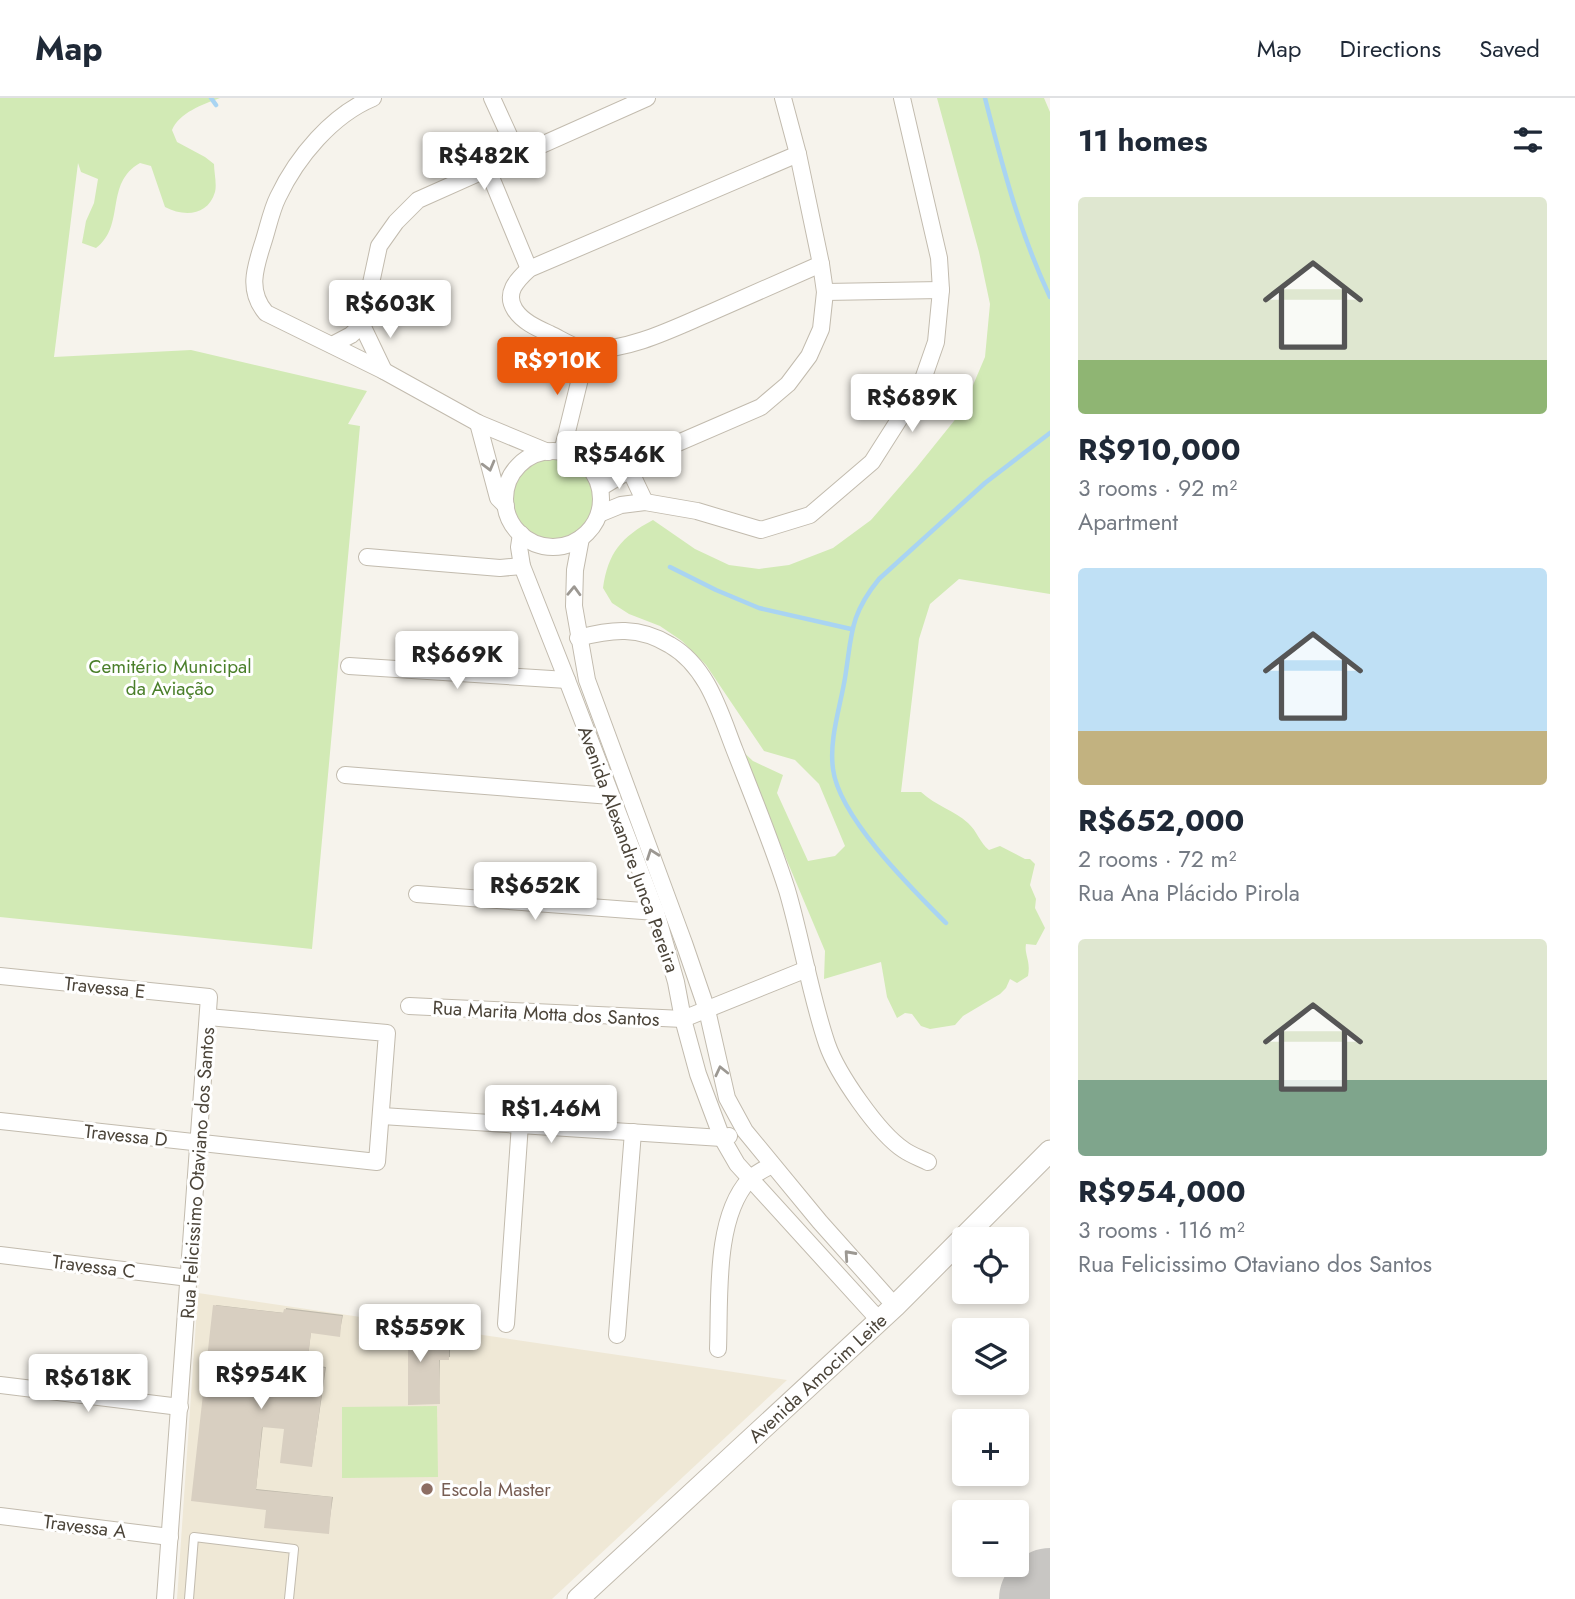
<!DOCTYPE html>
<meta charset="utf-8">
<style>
:root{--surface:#fff;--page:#f2f2f3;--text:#1f2937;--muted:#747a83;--line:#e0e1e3;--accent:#ea580c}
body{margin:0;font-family:Jost,sans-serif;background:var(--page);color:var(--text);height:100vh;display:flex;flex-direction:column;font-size:26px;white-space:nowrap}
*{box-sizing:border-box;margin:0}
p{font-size:23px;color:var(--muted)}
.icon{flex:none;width:38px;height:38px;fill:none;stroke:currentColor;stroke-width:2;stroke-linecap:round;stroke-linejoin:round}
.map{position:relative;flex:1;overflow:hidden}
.panel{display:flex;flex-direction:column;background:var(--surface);width:525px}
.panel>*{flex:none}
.fabs{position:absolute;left:952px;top:1129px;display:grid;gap:14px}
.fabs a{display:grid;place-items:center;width:77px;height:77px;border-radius:7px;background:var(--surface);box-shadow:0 4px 10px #0003;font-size:35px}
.price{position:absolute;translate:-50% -60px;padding:0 16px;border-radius:7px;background:#fff;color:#222;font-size:23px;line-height:46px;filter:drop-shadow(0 2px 4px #0008)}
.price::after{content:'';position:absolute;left:50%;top:42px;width:21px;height:16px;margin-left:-10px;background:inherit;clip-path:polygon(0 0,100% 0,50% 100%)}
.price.active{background:var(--accent);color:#fff}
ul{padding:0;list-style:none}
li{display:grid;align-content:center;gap:14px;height:371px;padding:0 28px}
li span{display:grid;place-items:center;height:217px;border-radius:7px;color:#555}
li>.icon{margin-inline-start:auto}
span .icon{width:126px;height:126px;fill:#fffc;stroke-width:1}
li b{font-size:30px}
h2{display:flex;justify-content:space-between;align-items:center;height:84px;padding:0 28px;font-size:30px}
header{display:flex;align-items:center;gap:42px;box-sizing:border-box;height:98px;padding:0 35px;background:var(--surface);border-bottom:2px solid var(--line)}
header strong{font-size:33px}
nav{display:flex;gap:38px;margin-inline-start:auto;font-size:24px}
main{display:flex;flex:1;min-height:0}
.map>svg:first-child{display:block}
.education{fill:#efe8d6}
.green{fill:#d2eab5}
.shadow{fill:#0003}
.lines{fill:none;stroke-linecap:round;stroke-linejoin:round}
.stream{stroke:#a9d4f2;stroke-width:4.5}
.runway{stroke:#c8c6c3;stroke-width:96}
.building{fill:#d8cfc1}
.service-casing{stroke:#c2bbae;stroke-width:10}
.minor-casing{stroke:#c2bbae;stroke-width:18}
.tertiary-casing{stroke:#c2bbae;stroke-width:23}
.service{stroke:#fff;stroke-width:8}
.minor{stroke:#fff;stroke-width:16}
.tertiary{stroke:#fff;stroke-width:21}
.oneway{stroke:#9c9892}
.education-dot{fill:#8d6e63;stroke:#fff;stroke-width:2.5}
.labels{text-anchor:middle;stroke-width:6;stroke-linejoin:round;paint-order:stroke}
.park-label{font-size:19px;fill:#4a7f2a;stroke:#fff}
.street-label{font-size:19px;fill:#4b4439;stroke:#fff}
.education-label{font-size:19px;fill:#785e54;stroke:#fff;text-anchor:start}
</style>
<header>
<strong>Map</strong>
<nav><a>Map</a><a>Directions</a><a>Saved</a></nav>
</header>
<main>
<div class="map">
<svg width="1050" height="1501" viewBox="0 0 1050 1501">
<rect width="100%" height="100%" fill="#f6f3ec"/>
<!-- education -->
<polygon class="education" points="198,1195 787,1282 552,1501 177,1501"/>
<!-- green -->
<g class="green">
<path d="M0,0H220C203,6 179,15 172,32L177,44L205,59L214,66C214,74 217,86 215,94C208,118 184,119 165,109L151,68L140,65C104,85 126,128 96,150L82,145L86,123L94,105L98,81L81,74L78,65L54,259L191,252L367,293L348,326L360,328L312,851L0,819Z"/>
<path d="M937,0H1044L1050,14V496L959,481L930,506L919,541L901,694H921C936,708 954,712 968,725C977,733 980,745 989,752L1000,748L1025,761H1030L1035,766L1030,787L1036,801L1035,810L1045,830L1036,847L1026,846C1024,856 1031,863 1028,878L1017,885L1010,881L1006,890L1000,896L963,918L955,927L930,931L921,928L912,916L905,915L897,920L887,899L881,864L824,881L825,853L740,651L753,663L783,677L777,695L808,763L835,758L845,748L819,686L795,662L764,653L706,567L682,543L660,528L629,516L612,505L603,490C608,455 621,439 653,422L695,451L729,467L759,471L789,467L833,450L871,422L917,369L962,313L985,259L990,206L979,154Z"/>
<circle cx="553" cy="401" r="40"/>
<polygon points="437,1308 438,1379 342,1380 342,1309"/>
</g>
<!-- shadow -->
<g class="shadow">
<polygon points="216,1207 285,1215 286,1210 343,1217 339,1237 311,1234 307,1266 326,1269 312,1366 311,1367 286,1330 263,1327 256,1391 333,1399 328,1434 268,1410 193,1402"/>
<polygon points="390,1228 410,1228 410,1237 440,1236 440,1249 450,1249 450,1259 440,1260 439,1304 409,1250 389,1229"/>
</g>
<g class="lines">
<!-- stream -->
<g class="stream">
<polyline points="211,0 216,7"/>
<path d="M985,0C1002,67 1020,136 1050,199"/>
<polyline points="670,469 716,492 759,510 851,531"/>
<path d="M946,825C911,790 839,719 833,671C829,641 840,610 845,580C852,537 849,518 879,481L985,385L1050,335"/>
</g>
<!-- runway -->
<polyline class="runway" points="1047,1501 1050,1498"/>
</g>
<!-- building -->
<g class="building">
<polygon points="213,1207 283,1215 284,1211 342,1218 340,1239 311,1235 307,1267 325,1270 312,1369 280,1365 284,1331 262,1329 256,1392 332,1399 329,1436 264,1430 266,1412 191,1403"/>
<polygon points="409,1228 409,1237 439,1237 440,1250 449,1250 449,1262 439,1262 440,1306 408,1307 408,1252 388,1252 387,1229"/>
</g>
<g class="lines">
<!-- service casing -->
<g class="service-casing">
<polyline id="service" points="189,1501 194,1439 294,1451 289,1501"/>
</g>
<!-- minor casing -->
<g class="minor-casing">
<g id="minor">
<path d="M373,0C332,17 297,59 278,99C271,113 268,130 263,145C255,170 247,193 266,215L384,273L478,325L548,354"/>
<polyline points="492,0 518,57"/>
<path d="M798,56L529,171C517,182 504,195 515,212C523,224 537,230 550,236C561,241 577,252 589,252C632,252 674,230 712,214C749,198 785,182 821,166"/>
<polyline points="488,72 529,171"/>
<polyline points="825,194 941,192"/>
<polyline points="362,227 384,273"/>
<polyline points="332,247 351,237 362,227 379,148 396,124 418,102 647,0"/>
<polyline points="478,325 498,400 506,408"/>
<circle cx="553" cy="401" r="48"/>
<polyline points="562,354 587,252"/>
<polyline points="579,361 627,366 634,364 761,309 788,286 809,258 821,231 825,194 821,166 798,56 783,0"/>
<polyline points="627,366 645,404"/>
<polyline points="600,390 630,372"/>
<polyline points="599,416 621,407 645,404 697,413 761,432 810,417 872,364 921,287 936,244 941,192 939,160 902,0"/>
<polyline points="521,436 519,449 522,468 567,582 656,814 676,884 683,921 698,976 722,1040 737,1066 879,1222"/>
<polyline points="581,440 575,472 574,508 587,582 684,845 707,912 727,1000 745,1033 820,1124 895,1208"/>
<polyline points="367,459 500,470 522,468"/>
<path d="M578,540C612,531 639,528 670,547C708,569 720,615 735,653C753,699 772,745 787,792C802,843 810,896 827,946C837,975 878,1035 904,1052C911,1057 920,1060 928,1064"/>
<polyline points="349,568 567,582"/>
<polyline points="345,677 611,698"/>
<polyline points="417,796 656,814"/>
<polyline points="0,878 209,899 165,1501"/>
<polyline points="409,908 683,921 807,871"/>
<polyline points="382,1018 722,1040 729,1038"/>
<polyline points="0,1023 377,1064 387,935 208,919"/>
<polyline points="0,1157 189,1180"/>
<polyline points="506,1226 520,1026"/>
<polyline points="617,1237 633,1034"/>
<path d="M718,1251C720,1201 714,1120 749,1082C755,1075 765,1071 772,1067"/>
<polyline points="0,1287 180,1309"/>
<polyline points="0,1418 170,1439"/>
</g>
</g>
<!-- tertiary casing -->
<g class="tertiary-casing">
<g id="tertiary">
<path id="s1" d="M578,1501L895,1208L1050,1053"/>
</g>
</g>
<!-- service -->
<use href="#service" class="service"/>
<!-- minor -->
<use href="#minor" class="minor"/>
<!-- tertiary -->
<use href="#tertiary" class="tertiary"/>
</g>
<!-- one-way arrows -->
<defs><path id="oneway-chevron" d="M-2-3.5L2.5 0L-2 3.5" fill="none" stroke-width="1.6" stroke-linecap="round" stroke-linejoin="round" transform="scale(1.75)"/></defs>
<g class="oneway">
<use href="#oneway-chevron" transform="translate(489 368) rotate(75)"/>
<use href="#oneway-chevron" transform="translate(574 493) rotate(-88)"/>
<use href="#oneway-chevron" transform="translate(652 756) rotate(-110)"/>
<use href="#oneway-chevron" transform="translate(721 973) rotate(-103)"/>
<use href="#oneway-chevron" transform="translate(849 1157) rotate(-132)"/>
</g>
<!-- markers -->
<circle class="education-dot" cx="427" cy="1391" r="7"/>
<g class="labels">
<!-- park labels -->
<g class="park-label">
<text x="170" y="575">Cemitério Municipal<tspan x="170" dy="22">da Aviação</tspan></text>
</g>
<!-- street labels -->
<g class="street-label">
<text transform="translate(629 751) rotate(70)" y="7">Avenida Alexandre Junca Pereira</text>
<text transform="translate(105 889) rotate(6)" y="7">Travessa E</text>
<text transform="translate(546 915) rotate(3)" y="7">Rua Marita Motta dos Santos</text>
<text transform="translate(126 1037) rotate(6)" y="7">Travessa D</text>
<text transform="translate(197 1075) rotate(-86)" y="7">Rua Felicissimo Otaviano dos Santos</text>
<text transform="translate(94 1168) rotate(7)" y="7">Travessa C</text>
<text dy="7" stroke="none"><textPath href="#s1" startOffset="326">Avenida Amocim Leite</textPath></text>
<text transform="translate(85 1428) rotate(7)" y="7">Travessa A</text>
</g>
<!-- education labels -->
<g class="education-label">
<text x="441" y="1398">Escola Master</text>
</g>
</g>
</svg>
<div class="fabs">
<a><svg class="icon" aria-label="locate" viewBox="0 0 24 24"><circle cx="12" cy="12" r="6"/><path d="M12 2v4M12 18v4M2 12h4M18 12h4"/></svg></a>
<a><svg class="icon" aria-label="layers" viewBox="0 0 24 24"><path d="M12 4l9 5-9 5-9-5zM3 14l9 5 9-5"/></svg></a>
<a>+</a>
<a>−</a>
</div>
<b class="price" style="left:484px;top:94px">R$482K</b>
<b class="price" style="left:390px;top:242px">R$603K</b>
<b class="price active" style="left:557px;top:299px">R$910K</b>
<b class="price" style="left:912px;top:336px">R$689K</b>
<b class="price" style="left:619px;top:393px">R$546K</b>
<b class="price" style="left:457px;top:593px">R$669K</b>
<b class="price" style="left:535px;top:824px">R$652K</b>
<b class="price" style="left:551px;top:1047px">R$1.46M</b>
<b class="price" style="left:420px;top:1266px">R$559K</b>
<b class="price" style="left:261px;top:1313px">R$954K</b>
<b class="price" style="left:88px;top:1316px">R$618K</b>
</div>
<section class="panel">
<h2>11 homes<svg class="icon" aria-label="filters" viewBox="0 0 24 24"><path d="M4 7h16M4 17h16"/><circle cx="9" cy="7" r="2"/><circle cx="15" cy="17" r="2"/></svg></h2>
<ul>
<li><span style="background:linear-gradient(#dfe7d0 75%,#8fb573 0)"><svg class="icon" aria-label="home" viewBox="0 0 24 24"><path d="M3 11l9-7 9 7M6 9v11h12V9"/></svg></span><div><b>R$910,000</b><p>3 rooms · 92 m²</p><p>Apartment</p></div></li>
<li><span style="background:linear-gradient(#bfe0f5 75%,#c2b280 0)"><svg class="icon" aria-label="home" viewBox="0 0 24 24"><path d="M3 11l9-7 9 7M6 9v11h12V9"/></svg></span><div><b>R$652,000</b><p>2 rooms · 72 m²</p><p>Rua Ana Plácido Pirola</p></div></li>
<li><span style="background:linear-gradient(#dfe7d0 65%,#7fa58c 0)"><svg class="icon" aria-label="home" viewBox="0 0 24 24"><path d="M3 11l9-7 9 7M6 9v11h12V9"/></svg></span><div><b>R$954,000</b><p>3 rooms · 116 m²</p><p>Rua Felicissimo Otaviano dos Santos</p></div></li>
</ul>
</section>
</main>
